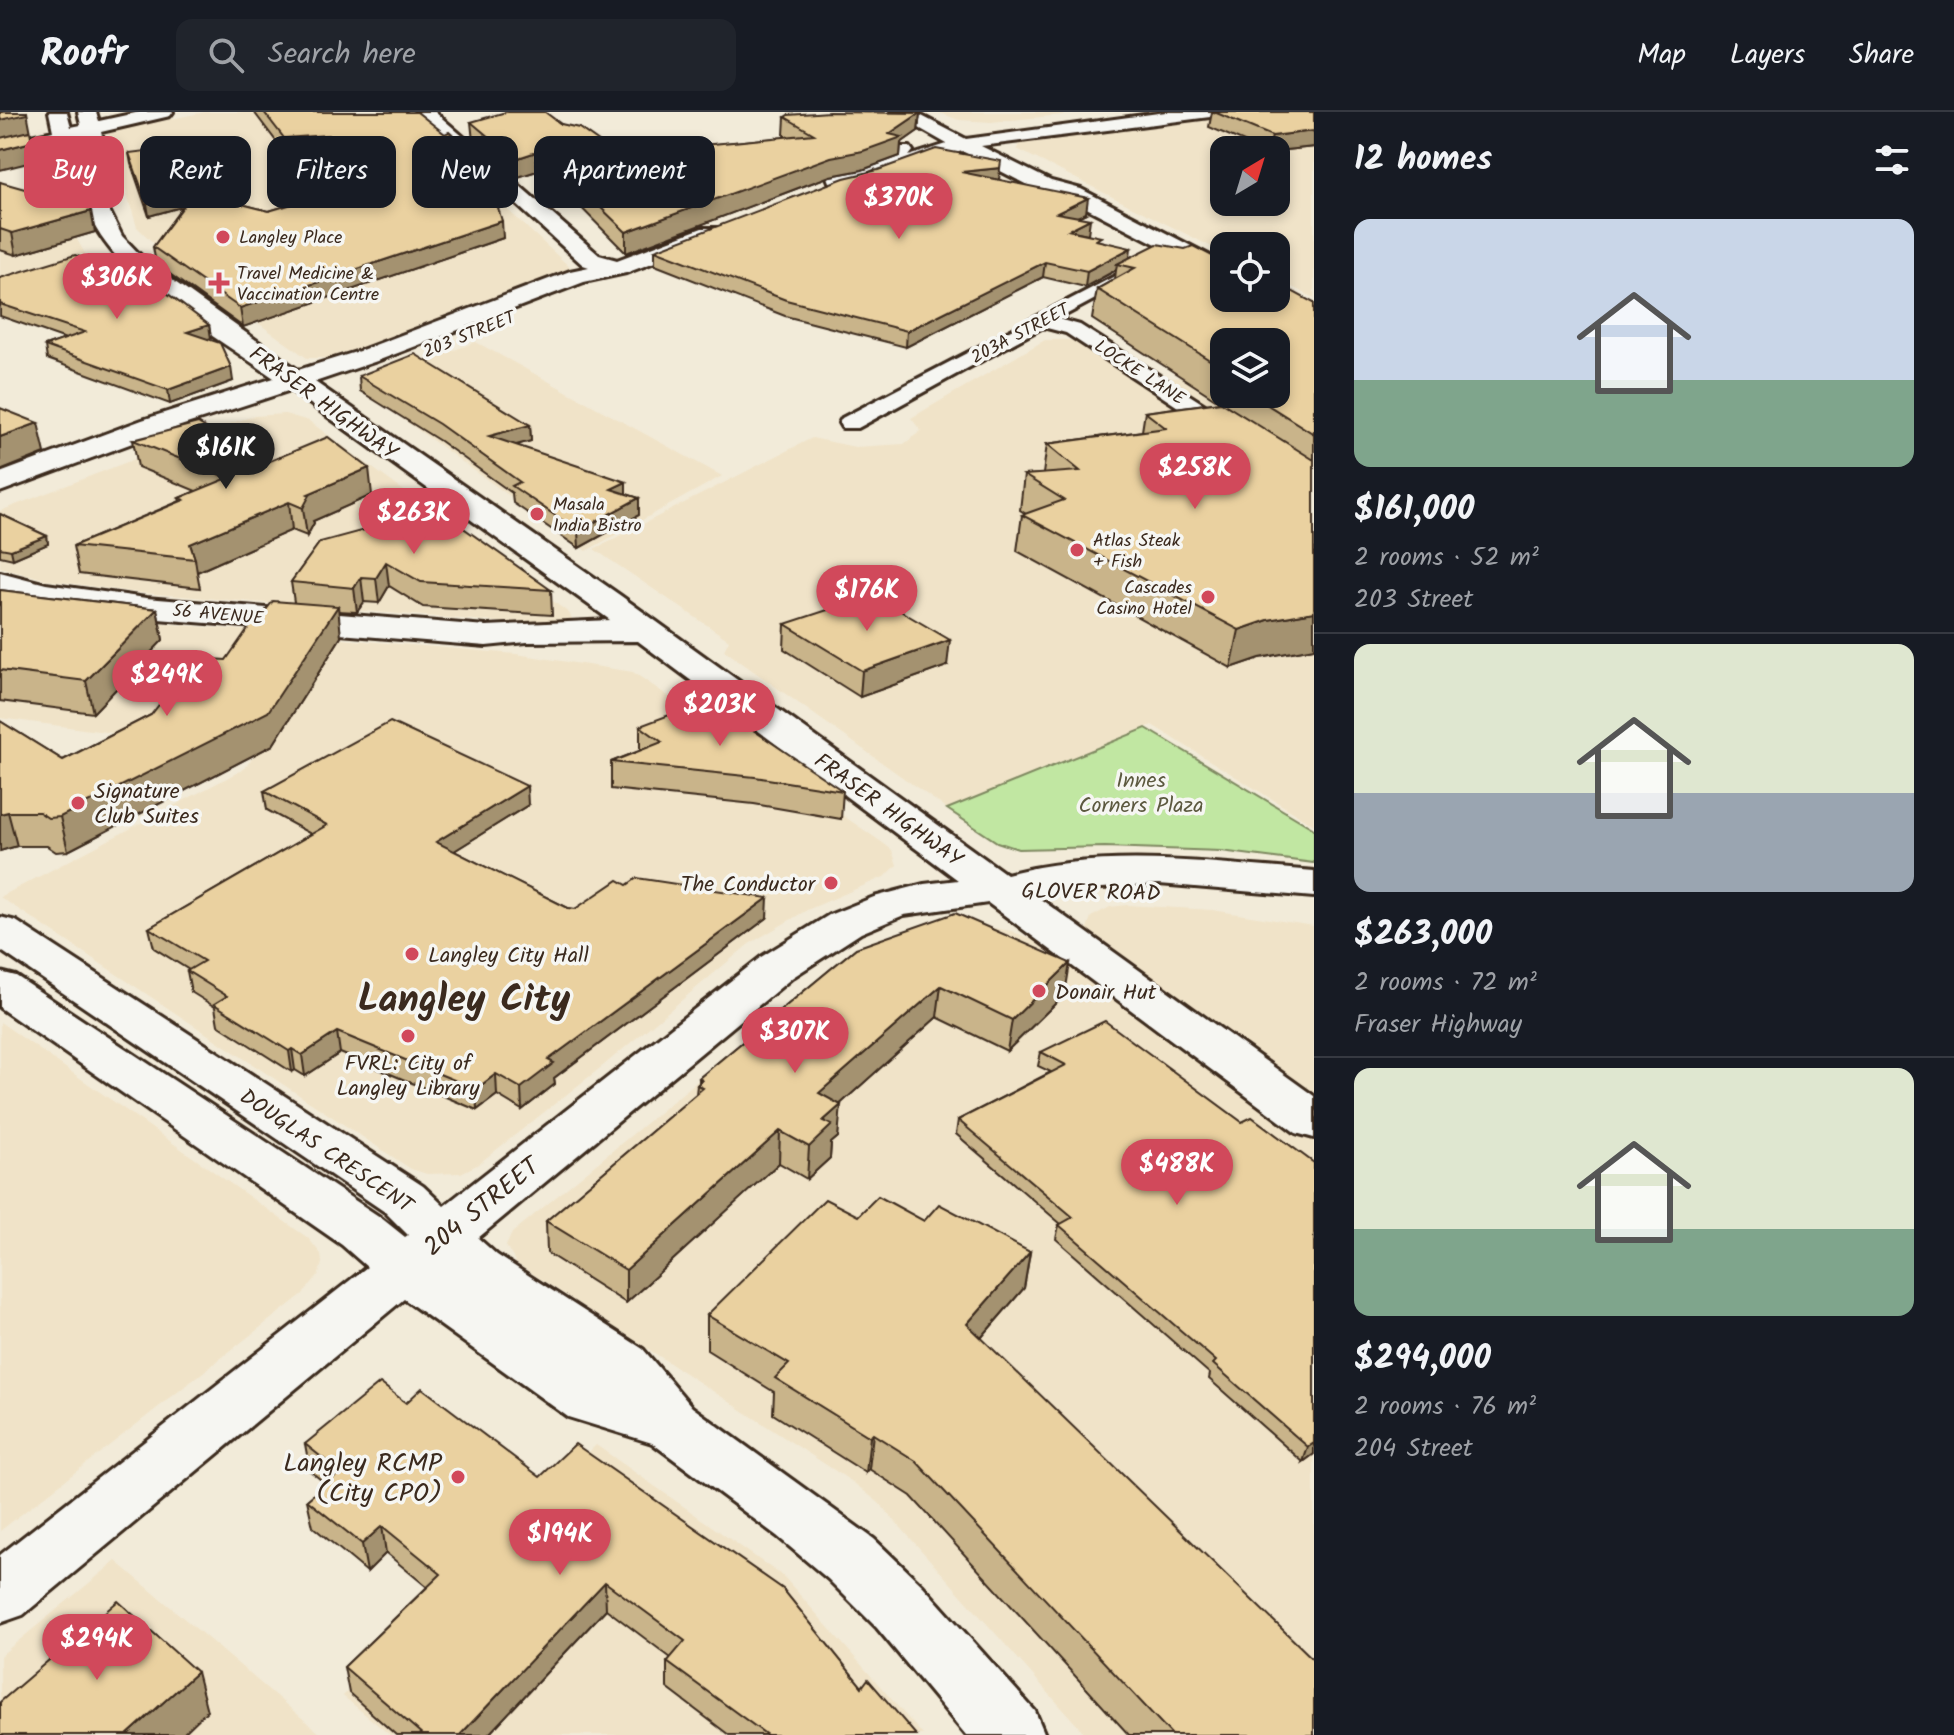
<!DOCTYPE html>
<meta charset="utf-8">
<style>
:root{--surface:#171b24;--page:#20242c;--text:#f1f3f6;--muted:#9ea1a6;--line:#363941;--accent:#d1495b}
body{margin:0;font-family:Kalam,sans-serif;background:var(--page);color:var(--text);height:100vh;display:flex;flex-direction:column;font-size:30px;white-space:nowrap}
*{box-sizing:border-box;margin:0}
p{font-size:26px;color:var(--muted)}
.icon{flex:none;width:44px;height:44px;fill:none;stroke:currentColor;stroke-width:2;stroke-linecap:round;stroke-linejoin:round}
.map{position:relative;flex:1;overflow:hidden}
.panel{display:flex;flex-direction:column;background:var(--surface);width:640px}
.panel>*{flex:none}
.guide{position:absolute;left:24px;top:24px;width:760px;height:72px;display:flex;gap:16px}
.needle{width:52px;rotate:38deg}
.controls{position:absolute;left:1210px;top:24px;display:grid;gap:16px}
.controls a{display:grid;place-items:center;width:80px;height:80px;border-radius:16px;background:var(--surface);box-shadow:0 4px 12px #0003;font-size:40px}
.price{position:absolute;translate:-50% -68px;padding:0 18px;border-radius:28px;background:var(--accent);color:#fff;font-size:26px;line-height:52px;filter:drop-shadow(0 2px 4px #0008)}
.price::after{content:'';position:absolute;left:50%;top:48px;width:24px;height:18px;margin-left:-12px;background:inherit;clip-path:polygon(0 0,100% 0,50% 100%)}
.price.selected{background:#222;color:#fff}
ul{padding:0;list-style:none}
li{display:grid;align-content:center;gap:16px;height:424px;padding:0 40px}
li+li{border-top:2px solid var(--line)}
li span{display:grid;place-items:center;height:248px;border-radius:16px;color:#555}
li>.icon{margin-inline-start:auto}
span .icon{width:144px;height:144px;fill:#fffc;stroke-width:1}
li b{font-size:34px}
h2{display:flex;justify-content:space-between;align-items:center;height:96px;padding:0 40px;font-size:34px}
.pill{padding:0 28px;border-radius:16px;background:var(--surface);box-shadow:0 4px 12px #0003;font-size:28px;line-height:72px}
.pill.selected{background:var(--accent);color:#fff}
header{display:flex;align-items:center;gap:48px;box-sizing:border-box;height:112px;padding:0 40px;background:var(--surface);border-bottom:2px solid var(--line)}
header strong{font-size:38px}
nav{display:flex;gap:44px;margin-inline-start:auto;font-size:28px}
.search{width:560px;height:72px;background:var(--page);display:flex;align-items:center;gap:20px;box-sizing:border-box;padding:0 28px;border-radius:16px;color:var(--muted);font-size:30px}
main{display:flex;flex:1;min-height:0}
.map>svg:first-child{display:block}
.built{fill:#f0e3c8;fill-rule:evenodd}
.green{fill:#c1e7a2;stroke:#7e8860;stroke-width:2}
.lines{fill:none;stroke-linecap:round;stroke-linejoin:round}
.street-casing{stroke:#3b2a1e;stroke-width:6}
.secondary-casing{stroke:#3b2a1e;stroke-width:6}
.street{fill:#f6f6f2;fill-rule:evenodd}
.secondary{fill:#f6f6f2;fill-rule:evenodd}
.wall{fill:#c9b48a;stroke:#3b2a1e;stroke-width:2;fill-rule:evenodd}
.shaded-wall{fill:#a49270;stroke:#3b2a1e;stroke-width:2}
.building{fill:#ead1a0;stroke:#3b2a1e;stroke-width:2}
.poi-dot{fill:#d1495b;stroke:#f6f6f2;stroke-width:3}
.labels{text-anchor:middle;stroke-width:7;stroke-linejoin:round;paint-order:stroke}
.far-poi-label{font-size:18px;fill:#3b2a1e;stroke:#f6f6f2;text-anchor:start}
.far-street-label{font-size:18px;fill:#3b2a1e;stroke:#f6f6f2}
.street-label{font-size:22px;fill:#3b2a1e;stroke:#f6f6f2}
.park-label{font-size:22px;fill:#5c593f;stroke:#f6f6f2}
.poi-label{font-size:22px;fill:#3b2a1e;stroke:#f6f6f2;text-anchor:start}
.near-street-label{font-size:26px;fill:#3b2a1e;stroke:#f6f6f2}
.near-poi-label{font-size:26px;fill:#3b2a1e;stroke:#f6f6f2;text-anchor:end}
.town-label{font-size:38px;font-weight:bold;fill:#3b2a1e;stroke:#f6f6f2}
</style>
<header>
<strong>Roofr</strong>
<div class="search"><svg class="icon" aria-label="search" viewBox="0 0 24 24"><circle cx="10" cy="10" r="6"/><path d="M15 15l6 6"/></svg>Search here</div>
<nav><a>Map</a><a>Layers</a><a>Share</a></nav>
</header>
<main>
<div class="map">
<svg width="1314" height="1623" viewBox="0 0 1314 1623">
<rect width="100%" height="100%" fill="#f2ebd9"/>
<filter id="ink" filterUnits="userSpaceOnUse"><feTurbulence type="fractalNoise" baseFrequency=".0125" numOctaves="2"/><feDisplacementMap in="SourceGraphic" scale="16" xChannelSelector="R" yChannelSelector="G"/><feConvolveMatrix kernelMatrix="1 2 1 2 8 2 1 2 1" color-interpolation-filters="sRGB"/></filter>
<g filter="url(#ink)">
<!-- built -->
<g class="built">
<polygon points="205,0 402,0 574,159 348,246 307,246 172,149 137,115 108,20"/>
<polygon points="937,0 1092,0 991,10 959,8"/>
<path d="M1291,0H1314V186L1276,167V134H1224V141L1017,37L1020,30L1030,26ZM1224,38H1276V90H1224Z"/>
<polygon points="0,113 70,115 88,147 108,165 0,198"/>
<polygon points="1045,228 1072,228 1137,271 1224,259 1224,282 1276,282 1314,382 1314,713 1152,613 947,697 724,538 729,528 594,437 812,326 855,335 904,332 921,319 911,306"/>
<polygon points="476,230 722,364 586,439 357,274"/>
<polygon points="285,302 309,309 569,501 572,507 564,512 547,514 131,480 48,468 0,455 0,399 210,318 254,304"/>
<polygon points="0,490 133,509 516,542 633,560 883,731 892,738 897,753 886,764 807,798 749,832 604,953 477,1053 461,1061 427,1062 411,1057 0,785 244,657 257,640 0,606"/>
<polygon points="1127,793 1212,798 1314,814 1314,1623 1086,1623 879,1391 854,1371 516,1151 506,1134 512,1121 806,880 977,813 1011,819 1046,833 1085,822 1091,805 1110,795"/>
<polygon points="0,910 308,1126 321,1142 322,1151 319,1162 303,1182 0,1419"/>
<polygon points="596,1333 784,1465 923,1623 390,1623 343,1584"/>
<polygon points="116,1449 322,1623 0,1623 0,1544"/>
</g>
<!-- green -->
<polygon class="green" points="1146,616 1314,717 1314,751 1221,739 1105,735 1018,737 997,730 947,697"/>
<g class="lines">
<!-- street casing -->
<g class="street-casing">
<polygon id="street" points="1136,153 1145,158 1142,162 1058,207 1080,213 1238,314 1241,319 1238,324 1222,324 1066,221 1043,215 858,316 842,316 839,311 842,306"/>
</g>
<!-- secondary casing -->
<g class="secondary-casing">
<g id="secondary">
<path d="M49,0H67L71,15L81,13L78,0H96L99,9L140,0H173L170,4L101,20L118,83L106,92L122,124L147,150L298,258L359,239L570,159L589,155L583,153L415,0H435L599,143L617,148L702,116H718L721,121L718,126L626,161L584,170L377,249L315,270L621,484L1006,762C1106,736 1212,751 1314,759V785L1159,772L1032,781L1314,984V1026L1296,1021L988,791L904,803L861,821L793,865L478,1126L497,1143L643,1237L692,1295L874,1427L923,1474L1035,1599L1045,1623H966L877,1516L828,1467L777,1424L652,1331L568,1305L404,1187L23,1503L0,1511V1443L367,1155L342,1133L0,896V860L16,864L380,1105L405,1125L408,1123L385,1100L0,838V805L16,809L423,1074L444,1094L761,845L829,803L874,785L924,772L958,768L638,529L527,530L486,534L146,506L44,492L0,480V460L46,472L146,486L486,514L610,508L291,278L162,320L0,380V361L142,308L274,266C212,221 111,167 85,93L70,88L67,84L55,30L0,43V31L53,19ZM84,24L97,80H86L73,26Z"/>
<polygon points="891,0 914,0 966,27 1166,0 1219,0 1210,5 981,34 1051,69 1081,77 1224,151 1224,167 1067,86 1037,78 962,39 884,66 877,64 874,60 876,56 848,68 845,75 831,75 827,65 830,61 896,35 910,35 913,39 909,44 947,32"/>
</g>
</g>
<!-- street -->
<use href="#street" class="street"/>
<!-- secondary -->
<use href="#secondary" class="secondary"/>
</g>
<!-- wall -->
<g class="wall">
<polygon points="254,0 417,0 491,74 503,126 243,215 156,152 153,135 183,94 149,104 131,52 129,41 201,77 202,82 269,99 361,71 330,38 285,41"/>
<polygon points="1212,0 1314,0 1314,35 1276,39 1276,38 1263,38 1209,15"/>
<polygon points="920,1 918,19 901,31 900,44 862,58 830,64 626,141 555,69 551,71 537,59 515,66 473,29 471,10 561,12 606,35 683,35 787,25 784,23 785,5"/>
<path d="M999,68L1086,101L1077,105L1087,122L1130,146L1224,186L1314,191V536L1260,546L1231,556L1017,439L1022,403L1026,402L1020,398L1024,363L1043,362L1047,332L1142,319L1145,300L1220,290L1092,207L1097,177L1115,167L1116,158L1085,175L1043,165L906,235L785,204L655,153V138ZM1224,230L1276,282H1224Z"/>
<polygon points="0,70 95,120 16,143 0,138"/>
<polygon points="0,166 209,213 211,226 208,227 233,269 170,292 47,247 45,234 66,227 0,204"/>
<polygon points="359,264 530,313 531,329 516,333 626,382 639,386 639,403 579,436 513,391 512,381 440,329 360,279"/>
<polygon points="133,328 263,352 372,383 313,409 314,411 307,424 292,418 197,460 200,476 79,462 73,434 180,389 179,386 196,379 138,355"/>
<polygon points="0,402 47,424 48,432 13,447 0,444"/>
<polygon points="320,430 551,478 552,503 423,495 389,474 379,491 364,490 357,500 338,499 341,525 273,633 68,739 56,740 47,734 17,734 0,739 0,609 63,648 151,603 226,548 264,510 294,490 291,470"/>
<polygon points="0,478 157,497 163,528 93,601 0,589"/>
<polygon points="785,512 947,554 860,585 784,537"/>
<polygon points="640,614 843,679 841,707 754,692 611,677 611,650 640,639"/>
<polygon points="264,679 528,693 454,739 568,796 575,797 627,773 767,806 554,966 555,972 522,998 497,983 477,998 340,941 305,964 295,958 292,960 218,913 215,895 191,880 187,859 189,858 154,836 149,816 311,722 267,698"/>
<polygon points="856,836 1065,882 1007,939 937,905 840,992 838,1025 831,1031 830,1046 807,1067 779,1051 626,1191 547,1141 546,1109 696,982 697,973 699,971 699,966"/>
<polygon points="1041,940 1242,1010 1314,1051 1314,1342 1303,1350 1209,1267 1210,1262 1056,1127 1059,1113 1061,1112 956,1022 958,1008 1051,960 1038,954"/>
<polygon points="858,1104 924,1109 1030,1140 1024,1176 981,1226 1314,1623 1129,1623 911,1384 869,1357 866,1361 773,1302 774,1280 707,1238 707,1203"/>
<polygon points="406,1291 540,1365 862,1575 916,1623 729,1623 667,1576 667,1550 671,1546 606,1497 488,1623 396,1623 349,1581 344,1555 427,1475 386,1441 367,1460 313,1415 307,1388 326,1372 310,1359 305,1332"/>
</g>
<!-- shaded-wall -->
<g class="shaded-wall">
<polygon points="27,0 31,21 0,29 0,8"/>
<polygon points="920,1 918,19 901,31 900,44 862,58 830,64 626,141 626,120 889,22"/>
<polygon points="1314,19 1314,35 1276,39 1276,38 1269,38 1272,24"/>
<polygon points="328,23 330,38 285,41 284,26"/>
<polygon points="32,30 36,49 0,58 0,38"/>
<polygon points="536,40 537,59 515,66 515,47"/>
<polygon points="554,50 555,69 551,71 550,51"/>
<polygon points="1000,56 999,70 961,60"/>
<polygon points="491,58 492,74 487,59"/>
<polygon points="201,77 203,89 149,104 147,92"/>
<polygon points="1088,86 1086,101 1055,115 1057,101"/>
<polygon points="91,99 95,120 16,143 12,121"/>
<polygon points="1090,107 1088,122 1068,118"/>
<polygon points="502,109 503,126 243,215 240,196"/>
<polygon points="1131,136 1129,152 1117,152 1116,158 1085,175 1087,159"/>
<polygon points="1045,150 1043,165 906,235 907,219"/>
<polygon points="209,213 211,226 190,234 187,220"/>
<polygon points="231,255 233,269 170,292 168,278"/>
<polygon points="38,311 45,341 0,359 0,325"/>
<polygon points="530,313 531,329 490,340 489,324"/>
<polygon points="369,356 372,383 313,409 314,411 307,424 303,396 308,382"/>
<polygon points="626,370 626,386 611,377"/>
<polygon points="639,386 639,403 579,436 578,419"/>
<polygon points="289,390 292,418 197,460 195,447 190,432"/>
<polygon points="47,424 48,432 13,447 11,438"/>
<polygon points="386,450 389,474 379,491 376,466"/>
<polygon points="361,465 364,490 357,500 354,476"/>
<polygon points="338,494 341,525 273,633 68,739 60,705"/>
<polygon points="157,497 163,528 93,601 86,569"/>
<polygon points="1314,500 1314,536 1260,546 1231,556 1239,518 1268,508"/>
<polygon points="950,528 947,554 860,585 862,559"/>
<polygon points="527,674 528,693 438,749 436,730"/>
<polygon points="8,700 17,734 0,739 0,702"/>
<polygon points="768,786 767,806 554,966 555,972 522,998 521,976 548,948"/>
<polygon points="1070,851 1065,882 1007,939 1012,908"/>
<polygon points="941,874 937,905 817,1013 819,981"/>
<polygon points="337,920 340,941 305,964 302,943"/>
<polygon points="292,937 295,958 292,960 289,939"/>
<polygon points="496,962 497,983 477,998 476,977"/>
<polygon points="841,993 838,1025 831,1031 830,1046 807,1067 809,1035 823,1009"/>
<polygon points="780,1019 779,1051 626,1191 626,1158"/>
<polygon points="1030,1140 1024,1176 962,1248 967,1212"/>
<polygon points="873,1322 869,1357 866,1361 870,1325"/>
<polygon points="1314,1331 1314,1342 1303,1350 1308,1335"/>
<polygon points="382,1414 386,1441 367,1460 362,1432"/>
<polygon points="605,1470 606,1497 488,1623 460,1623"/>
<polygon points="197,1560 207,1599 182,1623 127,1623"/>
</g>
<!-- building -->
<g class="building">
<polygon points="0,0 27,0 27,2 0,8"/>
<polygon points="264,0 417,0 445,22 449,20 491,58 487,59 502,109 240,196 153,135 194,80 269,99 373,68 328,23 284,26"/>
<polygon points="506,0 545,0 561,12 579,16 606,35 674,28 683,35 814,22 785,5 788,3 829,0 920,1 889,22 902,25 863,39 831,45 626,120 554,50 550,51 536,40 515,47 471,10"/>
<polygon points="1214,0 1314,0 1314,19 1272,24"/>
<polygon points="30,19 32,30 0,38 0,26"/>
<polygon points="178,35 201,77 147,92 129,41"/>
<polygon points="936,37 1001,49 1000,56 961,60 1088,86 1057,101 1090,107 1068,118 1101,125 1096,128 1131,136 1087,159 1045,150 907,219 786,188 655,138 844,66 878,58"/>
<polygon points="0,70 89,95 91,99 12,121 0,117"/>
<polygon points="1157,132 1185,137 1193,134 1224,150 1224,186 1276,186 1276,173 1279,172 1314,191 1314,322 1255,285 1267,284 1264,282 1276,282 1276,230 1224,230 1224,257 1097,177 1135,156 1117,152"/>
<polygon points="75,143 133,168 139,160 209,213 187,220 220,231 231,255 168,278 45,234 85,220 0,192 0,166"/>
<polygon points="415,242 530,313 489,324 626,370 611,377 639,386 578,419 512,374 520,370 439,312 359,264"/>
<polygon points="1221,290 1314,348 1314,500 1268,508 1239,518 1022,403 1064,388 1024,363 1080,359 1047,332 1166,316 1145,300"/>
<polygon points="0,296 38,311 0,325"/>
<polygon points="198,311 263,352 328,325 369,356 308,382 310,383 303,396 289,390 190,432 195,447 73,434 184,388 179,386 228,366 133,328"/>
<polygon points="438,398 551,478 421,470 386,450 376,466 361,465 354,476 291,470 320,430"/>
<polygon points="0,402 47,424 11,438 0,436"/>
<polygon points="0,478 157,497 86,569 0,558"/>
<polygon points="873,483 950,528 862,559 785,512"/>
<polygon points="273,489 338,494 268,600 60,705 48,706 39,700 8,700 0,702 0,609 63,648 151,603 195,546 226,548 254,508 264,510 266,498"/>
<polygon points="709,588 843,679 755,665 611,650 662,630 640,614"/>
<polygon points="390,610 527,674 436,730 568,796 575,797 618,768 627,773 637,766 768,786 548,948 554,951 521,976 496,962 476,977 337,920 302,943 292,937 289,939 214,892 227,884 187,859 204,849 149,816 327,713 264,679"/>
<polygon points="955,801 1070,851 1012,908 941,874 819,981 841,993 823,1009 832,1013 809,1035 780,1019 626,1158 546,1109 703,976 697,973 702,968 699,966 856,836"/>
<polygon points="1105,909 1242,1010 1252,1005 1314,1051 1314,1331 1308,1335 1213,1252 1216,1249 1059,1113 1073,1105 958,1008 1066,953 1041,940"/>
<polygon points="878,1084 924,1109 939,1092 1030,1140 967,1212 1314,1548 1314,1623 1172,1623 916,1349 873,1322 870,1325 775,1266 789,1252 707,1203 825,1087 858,1104"/>
<polygon points="380,1271 406,1291 422,1276 540,1365 575,1332 783,1477 862,1575 868,1567 916,1623 767,1623 667,1550 685,1529 605,1470 460,1623 423,1623 344,1555 441,1462 382,1414 362,1432 307,1388 340,1360 305,1332"/>
<polygon points="118,1489 197,1560 127,1623 0,1623 0,1590"/>
</g>
</g>
<!-- markers -->
<g class="poi-dot">
<circle cx="223" cy="125" r="8"/>
<path d="M215 159h8v8h8v8h-8v8h-8v-8h-8v-8h8z"/>
<circle cx="537" cy="402" r="8"/>
<circle cx="1077" cy="438" r="8"/>
<circle cx="1208" cy="485" r="8"/>
<circle cx="78" cy="691" r="8"/>
<circle cx="831" cy="771" r="8"/>
<circle cx="412" cy="842" r="8"/>
<circle cx="1039" cy="879" r="8"/>
<circle cx="408" cy="924" r="8"/>
<circle cx="458" cy="1365" r="8"/>
</g>
<g class="labels">
<!-- far-poi labels -->
<g class="far-poi-label">
<text x="239" y="131">Langley Place</text>
<text x="237" y="167">Travel Medicine &amp;<tspan x="237" dy="21">Vaccination Centre</tspan></text>
<text x="553" y="398">Masala<tspan x="553" dy="21">India Bistro</tspan></text>
<text x="1093" y="434">Atlas Steak<tspan x="1093" dy="21">+ Fish</tspan></text>
<text x="1192" y="481" text-anchor="end">Cascades<tspan x="1192" dy="21">Casino Hotel</tspan></text>
</g>
<!-- far-street labels -->
<g class="far-street-label">
<text transform="translate(1020 221) rotate(-28)" y="6">203A STREET</text>
<text transform="translate(469 222) rotate(-22)" y="6">203 STREET</text>
<text transform="translate(1140 260) rotate(33)" y="6">LOCKE LANE</text>
<text transform="translate(218 502) rotate(5)" y="6">56 AVENUE</text>
</g>
<!-- street labels -->
<g class="street-label">
<text transform="translate(324 290) rotate(36)" y="8">FRASER HIGHWAY</text>
<text transform="translate(889 697) rotate(36)" y="8">FRASER HIGHWAY</text>
<text transform="translate(1091 779) rotate(1)" y="8">GLOVER ROAD</text>
<text transform="translate(327 1038) rotate(34)" y="8">DOUGLAS CRESCENT</text>
</g>
<!-- park labels -->
<g class="park-label">
<text x="1141" y="675">Innes<tspan x="1141" dy="25">Corners Plaza</tspan></text>
</g>
<!-- poi labels -->
<g class="poi-label">
<text x="94" y="686">Signature<tspan x="94" dy="25">Club Suites</tspan></text>
<text x="815" y="779" text-anchor="end">The Conductor</text>
<text x="428" y="850">Langley City Hall</text>
<text x="1055" y="887">Donair Hut</text>
<text x="408" y="958" text-anchor="middle">FVRL: City of<tspan x="408" dy="25">Langley Library</tspan></text>
</g>
<!-- near-street labels -->
<g class="near-street-label">
<text transform="translate(481 1094) rotate(-39)" y="9">204 STREET</text>
</g>
<!-- near-poi labels -->
<g class="near-poi-label">
<text x="442" y="1359">Langley RCMP<tspan x="442" dy="30">(City CPO)</tspan></text>
</g>
<!-- town labels -->
<g class="town-label">
<text x="464" y="899">Langley City</text>
</g>
</g>
</svg>
<div class="controls">
<a><svg class="needle" viewBox="-14 -14 28 28"><path d="M0-13l5 13h-10z" fill="#e53935"/><path d="M0 13l5-13h-10z" fill="#9ea1a6"/></svg></a>
<a><svg class="icon" aria-label="locate" viewBox="0 0 24 24"><circle cx="12" cy="12" r="6"/><path d="M12 2v4M12 18v4M2 12h4M18 12h4"/></svg></a>
<a><svg class="icon" aria-label="layers" viewBox="0 0 24 24"><path d="M12 4l9 5-9 5-9-5zM3 14l9 5 9-5"/></svg></a>
</div>
<b class="price" style="left:899px;top:129px">$370K</b>
<b class="price" style="left:117px;top:209px">$306K</b>
<b class="price selected" style="left:226px;top:379px">$161K</b>
<b class="price" style="left:1195px;top:399px">$258K</b>
<b class="price" style="left:414px;top:444px">$263K</b>
<b class="price" style="left:867px;top:521px">$176K</b>
<b class="price" style="left:167px;top:606px">$249K</b>
<b class="price" style="left:720px;top:636px">$203K</b>
<b class="price" style="left:795px;top:963px">$307K</b>
<b class="price" style="left:1177px;top:1095px">$488K</b>
<b class="price" style="left:560px;top:1465px">$194K</b>
<b class="price" style="left:97px;top:1570px">$294K</b>
<div class="guide">
<a class="pill selected">Buy</a>
<a class="pill">Rent</a>
<a class="pill">Filters</a>
<a class="pill">New</a>
<a class="pill">Apartment</a>
</div>
</div>
<section class="panel">
<h2>12 homes<svg class="icon" aria-label="filters" viewBox="0 0 24 24"><path d="M4 7h16M4 17h16"/><circle cx="9" cy="7" r="2"/><circle cx="15" cy="17" r="2"/></svg></h2>
<ul>
<li><span style="background:linear-gradient(#c9d6e8 65%,#7fa58c 0)"><svg class="icon" aria-label="home" viewBox="0 0 24 24"><path d="M3 11l9-7 9 7M6 9v11h12V9"/></svg></span><div><b>$161,000</b><p>2 rooms · 52 m²</p><p>203 Street</p></div></li>
<li><span style="background:linear-gradient(#dfe7d0 60%,#9aa5b1 0)"><svg class="icon" aria-label="home" viewBox="0 0 24 24"><path d="M3 11l9-7 9 7M6 9v11h12V9"/></svg></span><div><b>$263,000</b><p>2 rooms · 72 m²</p><p>Fraser Highway</p></div></li>
<li><span style="background:linear-gradient(#dfe7d0 65%,#7fa58c 0)"><svg class="icon" aria-label="home" viewBox="0 0 24 24"><path d="M3 11l9-7 9 7M6 9v11h12V9"/></svg></span><div><b>$294,000</b><p>2 rooms · 76 m²</p><p>204 Street</p></div></li>
</ul>
</section>
</main>
